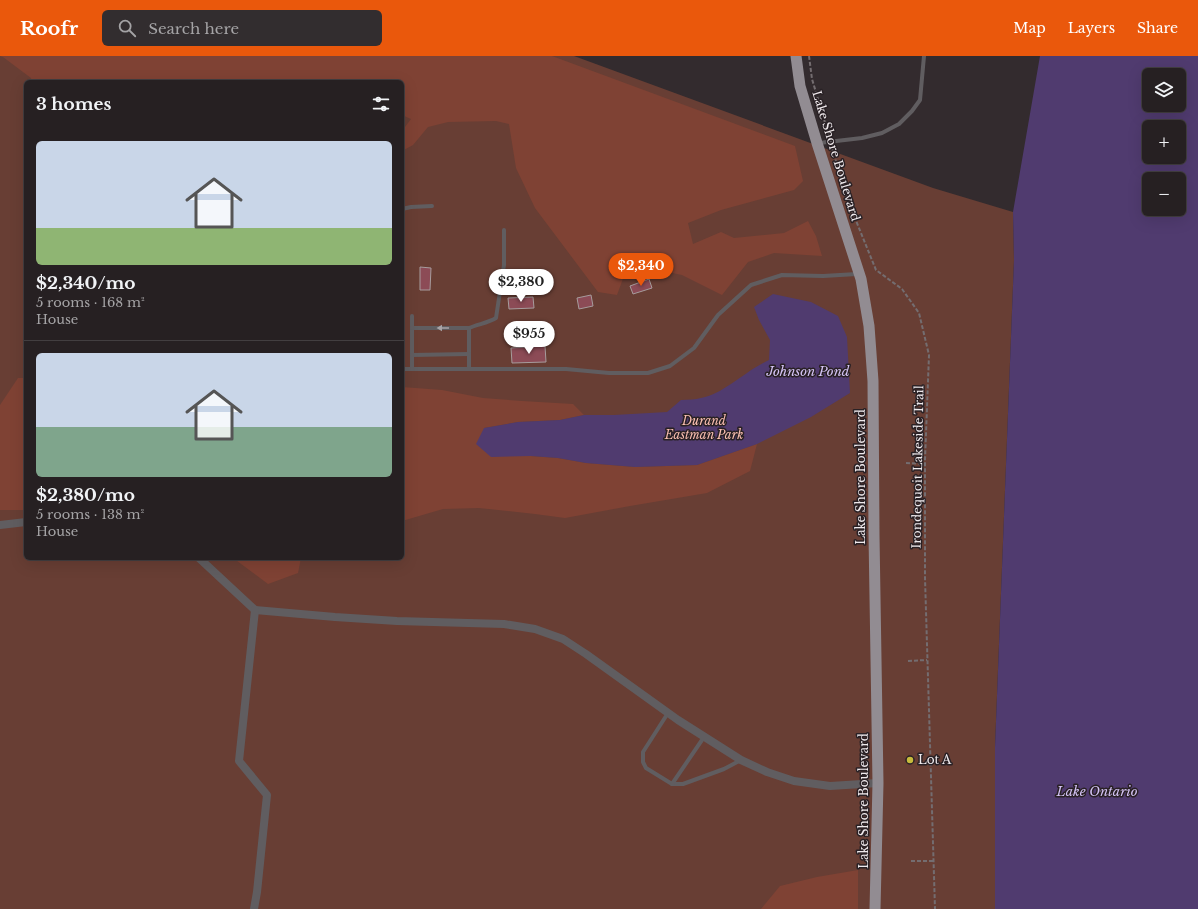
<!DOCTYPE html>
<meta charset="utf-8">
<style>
:root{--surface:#262022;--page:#322d2f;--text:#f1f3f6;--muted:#a4a3a5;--line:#423e40;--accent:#ea580c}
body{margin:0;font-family:"Libre Baskerville",serif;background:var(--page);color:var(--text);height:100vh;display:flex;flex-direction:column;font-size:15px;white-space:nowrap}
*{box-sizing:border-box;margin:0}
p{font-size:13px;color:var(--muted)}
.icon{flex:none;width:22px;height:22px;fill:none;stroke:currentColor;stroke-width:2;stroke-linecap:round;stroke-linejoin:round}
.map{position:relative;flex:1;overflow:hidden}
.drawer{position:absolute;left:24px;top:24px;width:380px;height:480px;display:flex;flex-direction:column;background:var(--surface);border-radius:6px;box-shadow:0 4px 16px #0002,0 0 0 1px var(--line)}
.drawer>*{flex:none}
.buttons{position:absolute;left:1142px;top:12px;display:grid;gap:8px}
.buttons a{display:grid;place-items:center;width:44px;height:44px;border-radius:6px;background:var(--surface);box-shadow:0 4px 16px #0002,0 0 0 1px var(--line);font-size:20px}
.price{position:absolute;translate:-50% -34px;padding:0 9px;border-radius:14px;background:#fff;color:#222;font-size:13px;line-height:26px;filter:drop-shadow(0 1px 2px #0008)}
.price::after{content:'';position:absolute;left:50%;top:24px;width:12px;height:9px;margin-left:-6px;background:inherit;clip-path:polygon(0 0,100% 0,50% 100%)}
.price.active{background:var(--accent);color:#fff}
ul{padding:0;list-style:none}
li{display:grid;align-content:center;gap:8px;height:212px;padding:0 12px}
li+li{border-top:1px solid var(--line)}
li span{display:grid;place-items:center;height:124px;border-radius:6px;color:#555}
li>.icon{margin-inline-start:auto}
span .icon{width:72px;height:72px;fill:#fffc;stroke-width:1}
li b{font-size:17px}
h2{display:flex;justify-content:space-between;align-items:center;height:48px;padding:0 12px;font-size:17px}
header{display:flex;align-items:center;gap:24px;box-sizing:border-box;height:56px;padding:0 20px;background:var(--accent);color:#fff}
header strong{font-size:19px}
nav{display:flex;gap:22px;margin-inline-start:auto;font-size:14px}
.search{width:280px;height:36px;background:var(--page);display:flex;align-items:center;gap:10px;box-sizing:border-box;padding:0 14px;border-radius:6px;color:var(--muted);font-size:15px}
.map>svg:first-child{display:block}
.green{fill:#683e34;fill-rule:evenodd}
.forest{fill:#7f4234}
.water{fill:#503b6f;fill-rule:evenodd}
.building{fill:#8c4b56;stroke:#a79c9d}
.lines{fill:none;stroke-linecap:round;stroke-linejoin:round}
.path{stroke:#746d70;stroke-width:2;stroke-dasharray:4 2;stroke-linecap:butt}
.service{stroke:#605d60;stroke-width:4}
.minor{stroke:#605d60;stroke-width:8}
.primary{stroke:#928c92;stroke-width:11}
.oneway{fill:#a8a3a6}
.poi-dot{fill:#c7bb3c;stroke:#292125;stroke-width:1.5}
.labels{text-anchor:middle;stroke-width:3;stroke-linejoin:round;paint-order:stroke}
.street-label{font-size:12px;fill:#efe9ec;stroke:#292125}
.park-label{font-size:12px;font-style:italic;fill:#fabfb1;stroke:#292125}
.poi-label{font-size:12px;fill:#efe9ec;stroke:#292125;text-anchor:start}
.water-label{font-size:13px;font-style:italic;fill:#d5c4f6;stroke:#292125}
</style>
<header>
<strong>Roofr</strong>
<div class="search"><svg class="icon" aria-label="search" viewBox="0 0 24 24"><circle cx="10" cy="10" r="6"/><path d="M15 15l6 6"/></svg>Search here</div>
<nav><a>Map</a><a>Layers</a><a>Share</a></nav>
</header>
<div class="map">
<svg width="1198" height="853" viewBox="0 0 1198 853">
<rect width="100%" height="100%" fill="#332b2e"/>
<!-- green -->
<path class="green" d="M0,0H574L933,132L1013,156L1014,204L995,691V853H0ZM26,26H402V502H26Z"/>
<!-- forest -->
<g class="forest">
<polygon points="0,0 552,0 795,90 803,125 794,134 721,154 688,167 693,188 721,176 734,182 784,177 808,165 816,180 822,200 774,197 748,206 722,239 682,219 653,213 624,220 617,239 598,236 535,152 516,112 509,68 496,65 448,66 428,71 413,89 402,95 402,75 411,63 402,59 402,26 32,26 31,22 3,1"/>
<polygon points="18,322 26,322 26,454 0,454 0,349"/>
<polygon points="402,331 442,334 483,342 522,345 573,348 584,359 560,364 518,366 484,372 531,400 558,402 586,407 635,411 697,409 757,388 750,415 707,437 630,450 565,462 535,458 479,452 443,453 402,465"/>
<polygon points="233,502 301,502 298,517 268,528"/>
<polygon points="858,814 858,853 761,853 780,830 817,821"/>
</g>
<!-- water -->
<g class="water">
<path d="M1040,0H1198V853H995V691L1014,204L1013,156ZM1149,19H1179V49H1149ZM1149,71H1179V101H1149ZM1149,123H1179V153H1149Z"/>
<path d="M773,238L811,246L838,260L847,281L850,337L811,361L757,388L697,409L635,411L586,407L558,402L531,400L491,401L476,388L484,372L518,366L560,364L584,359H614L667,356L681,344C712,344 723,333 747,317C754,312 761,308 769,304L770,284L759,264L754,251Z"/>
</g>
<!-- building -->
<g class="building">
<polygon points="420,211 431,212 430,234 420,234"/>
<polygon points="649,223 652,232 633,238 630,230"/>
<polygon points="591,239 593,250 579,253 577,242"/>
<polygon points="533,241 534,252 509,253 508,242"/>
<polygon points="545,290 546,306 512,307 511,292"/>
</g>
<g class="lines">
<!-- path -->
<g class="path">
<polyline points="809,0 812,23 829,80"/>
<polyline points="832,92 846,140 876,214 902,233 919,257 929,299 925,404 925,522 935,853"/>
<polyline points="906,407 925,408"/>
<polyline points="908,605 927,604"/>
<polyline points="911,805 934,805"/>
</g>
<!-- service -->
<g class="service">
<polyline points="819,87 862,82 882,77 899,68 912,55 920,44 924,0"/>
<polyline points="402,153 411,151 432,150"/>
<polyline points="412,260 412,313"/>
<polyline points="412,272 469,272 469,313"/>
<path d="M469,272C478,268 488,267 496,262L504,209V174"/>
<polyline points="412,299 469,298"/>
<polyline points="402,313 566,313 609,317 648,317 670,310 694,292 718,259 751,229 782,219 823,220 857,218"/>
<polyline points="668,657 643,696 643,706 646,712 672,728 683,728 724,713 741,704"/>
<polyline points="672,728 704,681"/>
</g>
<!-- minor -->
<g class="minor">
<polyline points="0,469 26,466"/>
<polyline points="199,502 255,554 335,561 397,565 504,568 535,573 563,583 586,598 678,664 741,704 767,716 794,725 830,730 878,727"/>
<polyline points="254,853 257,836 267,739 239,705 255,554"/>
</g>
<!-- primary -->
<polyline class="primary" points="796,0 800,30 817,87 861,223 869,270 873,325 874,479 878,727 875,853"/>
</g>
<!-- one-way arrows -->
<defs><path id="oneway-solid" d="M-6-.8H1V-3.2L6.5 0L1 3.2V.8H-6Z"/></defs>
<use class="oneway" href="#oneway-solid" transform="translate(443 272) rotate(180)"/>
<!-- markers -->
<circle class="poi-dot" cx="910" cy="704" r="4"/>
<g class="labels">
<!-- street labels -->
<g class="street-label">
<text transform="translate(836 100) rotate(73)" y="4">Lake Shore Boulevard</text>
<text transform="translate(918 411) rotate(-89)" y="4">Irondequoit Lakeside Trail</text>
<text transform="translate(861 421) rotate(-90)" y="4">Lake Shore Boulevard</text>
<text transform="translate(864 745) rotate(-90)" y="4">Lake Shore Boulevard</text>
</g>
<!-- park labels -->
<g class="park-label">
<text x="704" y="369">Durand<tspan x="704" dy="14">Eastman Park</tspan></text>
</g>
<!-- poi labels -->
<g class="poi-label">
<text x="918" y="708">Lot A</text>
</g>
<!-- water labels -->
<g class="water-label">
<text x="808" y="320">Johnson Pond</text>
<text x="1097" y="740">Lake Ontario</text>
</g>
</g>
</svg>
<div class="buttons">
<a><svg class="icon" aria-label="layers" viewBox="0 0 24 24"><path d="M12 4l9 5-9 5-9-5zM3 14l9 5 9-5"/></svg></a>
<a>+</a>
<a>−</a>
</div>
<b class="price active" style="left:641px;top:231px">$2,340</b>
<b class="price" style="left:521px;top:247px">$2,380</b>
<b class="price" style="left:529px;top:299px">$955</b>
<section class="drawer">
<h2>3 homes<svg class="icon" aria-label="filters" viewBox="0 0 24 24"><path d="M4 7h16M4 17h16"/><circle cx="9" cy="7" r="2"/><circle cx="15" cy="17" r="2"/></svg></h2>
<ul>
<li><span style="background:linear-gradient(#c9d6e8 70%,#8fb573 0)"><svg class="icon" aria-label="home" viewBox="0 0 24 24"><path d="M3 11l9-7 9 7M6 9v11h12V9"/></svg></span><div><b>$2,340/mo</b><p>5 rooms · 168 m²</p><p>House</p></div></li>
<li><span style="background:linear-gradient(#c9d6e8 60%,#7fa58c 0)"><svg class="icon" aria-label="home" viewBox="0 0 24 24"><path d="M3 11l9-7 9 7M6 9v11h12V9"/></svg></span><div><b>$2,380/mo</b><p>5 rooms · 138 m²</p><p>House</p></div></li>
</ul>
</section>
</div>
